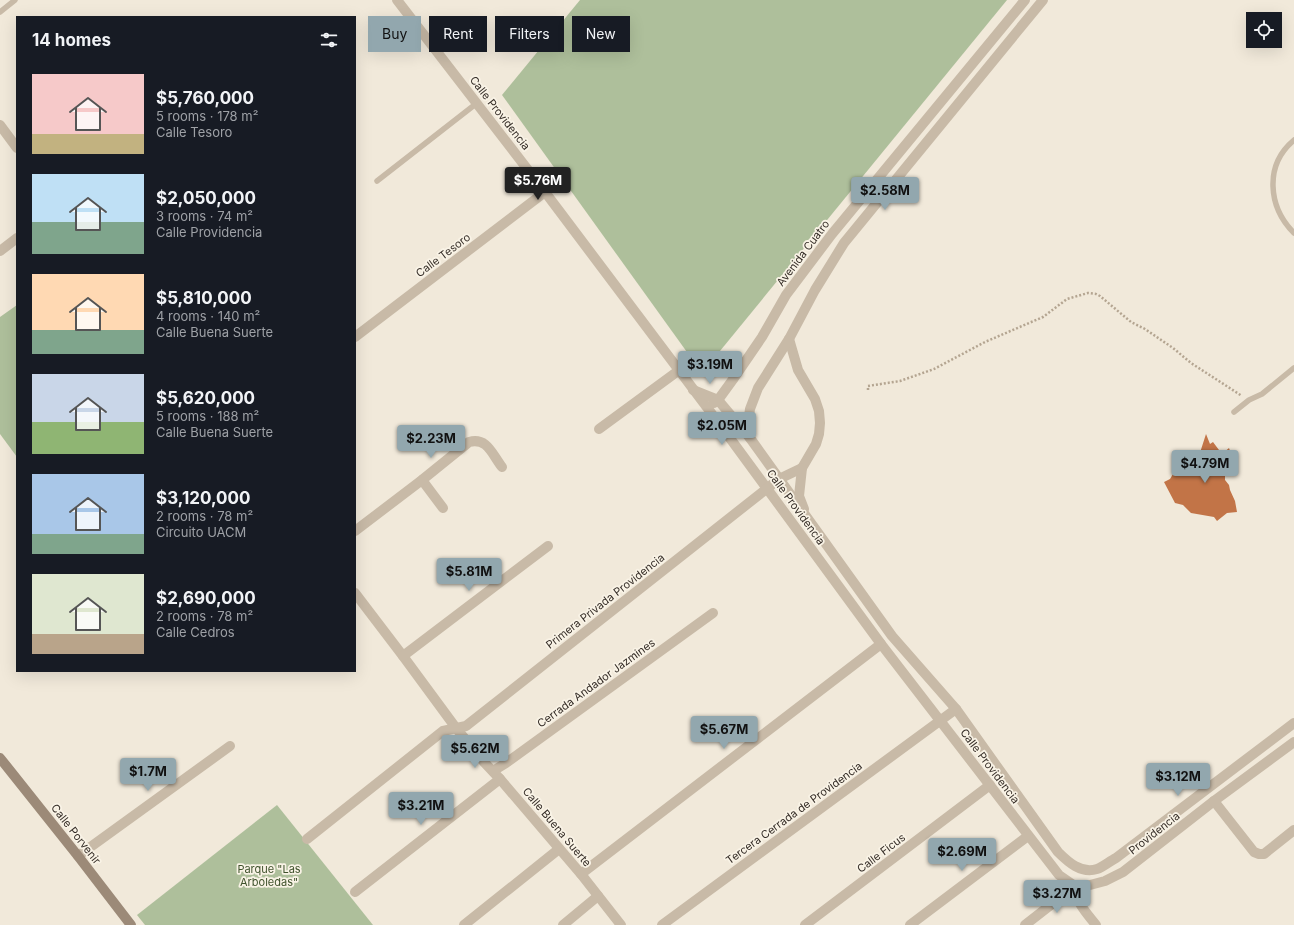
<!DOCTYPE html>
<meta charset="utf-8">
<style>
:root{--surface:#171b24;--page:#242831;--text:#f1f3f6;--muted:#9ea1a6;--accent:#92a7ae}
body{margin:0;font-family:Inter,sans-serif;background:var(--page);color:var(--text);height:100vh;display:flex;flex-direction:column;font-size:15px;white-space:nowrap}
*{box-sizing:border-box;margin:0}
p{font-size:13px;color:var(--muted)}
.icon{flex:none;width:22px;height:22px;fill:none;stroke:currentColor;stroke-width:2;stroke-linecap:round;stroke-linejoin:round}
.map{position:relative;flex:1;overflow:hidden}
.drawer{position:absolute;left:16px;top:16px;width:340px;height:656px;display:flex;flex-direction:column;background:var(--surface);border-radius:0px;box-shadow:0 4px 16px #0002}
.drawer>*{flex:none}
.top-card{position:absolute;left:368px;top:16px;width:380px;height:36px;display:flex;gap:8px}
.fabs{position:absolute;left:1246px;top:12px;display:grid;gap:8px}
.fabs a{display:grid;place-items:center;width:36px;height:36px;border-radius:0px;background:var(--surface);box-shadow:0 4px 16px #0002;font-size:20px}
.price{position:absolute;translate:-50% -34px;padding:0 9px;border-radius:4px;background:var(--accent);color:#111;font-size:13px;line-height:26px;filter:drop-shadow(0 1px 2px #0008)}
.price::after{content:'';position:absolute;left:50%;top:24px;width:12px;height:9px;margin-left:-6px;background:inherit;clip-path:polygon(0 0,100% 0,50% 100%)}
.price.selected{background:#222;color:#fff}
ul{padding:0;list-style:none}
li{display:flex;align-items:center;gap:12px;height:100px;padding:0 16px}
li span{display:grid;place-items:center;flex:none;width:112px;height:80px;border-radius:0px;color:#555}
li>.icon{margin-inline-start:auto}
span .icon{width:48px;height:48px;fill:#fffc;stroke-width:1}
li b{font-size:17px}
h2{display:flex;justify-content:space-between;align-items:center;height:48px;padding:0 16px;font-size:17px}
.tag{padding:0 14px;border-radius:0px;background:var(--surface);box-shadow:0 4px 16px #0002;font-size:14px;line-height:36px}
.tag.selected{background:var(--accent);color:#111}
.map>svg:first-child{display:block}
.green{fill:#aebf9b}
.building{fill:#c27447}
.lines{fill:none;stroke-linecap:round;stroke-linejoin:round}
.path{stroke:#b4a591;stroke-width:2.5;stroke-dasharray:2 2;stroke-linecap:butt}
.lane{stroke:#c8baa7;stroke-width:5.5}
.street{stroke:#c8baa7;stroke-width:10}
.secondary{stroke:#9c8a78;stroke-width:10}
.labels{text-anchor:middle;stroke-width:3.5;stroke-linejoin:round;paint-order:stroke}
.street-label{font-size:11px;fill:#352d27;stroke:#f9f3e6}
.park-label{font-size:11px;fill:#3f522c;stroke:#f9f3e6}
</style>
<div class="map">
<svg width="1294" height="925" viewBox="0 0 1294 925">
<rect width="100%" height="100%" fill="#f1e9da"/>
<!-- green -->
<g class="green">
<polygon points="580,0 1007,0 702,373 502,95"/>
<polygon points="17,305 17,457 0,434 0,317"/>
<polygon points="277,805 373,925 145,925 137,915"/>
</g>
<!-- building -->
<polygon class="building" points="1206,434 1210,444 1213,442 1222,454 1229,448 1234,462 1228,467 1225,475 1225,480 1229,485 1230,490 1235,501 1237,512 1227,513 1217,521 1214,517 1191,513 1183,505 1175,503 1164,482 1170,479 1173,474 1179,475 1184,472 1188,468 1192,468 1197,462"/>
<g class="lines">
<!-- path -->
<polyline class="path" points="868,390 868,386 900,381 934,369 985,342 1043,317 1067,299 1088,293 1096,294 1100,296 1131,322 1145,329 1173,348 1191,363 1242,396"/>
<!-- lane -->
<g class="lane">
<polyline points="0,12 15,0"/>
<path d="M1294,140C1264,165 1268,207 1294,233"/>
<polyline points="377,181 477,103"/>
<polyline points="1234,412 1249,400 1262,394 1294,368"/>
</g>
<!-- street -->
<g class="street">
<polyline points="397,0 545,192 724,430 881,644 1059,875 1075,886 1090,885 1105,881 1123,872 1214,801 1294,742"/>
<polyline points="0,125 17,148"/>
<polyline points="0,251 17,238"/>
<polyline points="355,337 545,192"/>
<polyline points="789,339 798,370 815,399 819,411 820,423 819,434 816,444 802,468 799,496 804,509"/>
<path d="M693,390L718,400L750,438L892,636L956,709L1058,852C1068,862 1081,874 1097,869C1103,867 1110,861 1116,858L1294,723"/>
<polyline points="714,403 718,400 734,378 762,337 786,295 832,234 1025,0"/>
<polyline points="599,429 678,371"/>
<polyline points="750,438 748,424 750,409 758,388 789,339 815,290 844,243 1043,0"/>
<polyline points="422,480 443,508"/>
<path d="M355,531L422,480L469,442C487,437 492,454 502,467"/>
<polyline points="355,593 403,656 456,728 484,762 500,779 581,874 621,925"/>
<polyline points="403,656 548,546"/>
<polyline points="493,771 506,763 713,613"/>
<polyline points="1214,801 1254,852 1259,854 1264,854 1294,830"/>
<polyline points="307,839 443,731 466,726 779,479 802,468"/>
<polyline points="78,856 230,746"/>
<polyline points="581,874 881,644"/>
<path d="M1075,886C1076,903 1086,912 1096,925"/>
<polyline points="355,892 500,779"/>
<polyline points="464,925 559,849"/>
<polyline points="563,925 598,896"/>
<polyline points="662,925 956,709"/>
<polyline points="805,925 990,785"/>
<polyline points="910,925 1028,836"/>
<polyline points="1025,925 1075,886"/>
</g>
<!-- secondary -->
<polyline class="secondary" points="0,758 78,856 131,925"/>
</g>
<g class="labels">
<!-- street labels -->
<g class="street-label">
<text transform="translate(500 113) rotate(52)" y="4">Calle Providencia</text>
<text transform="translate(803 253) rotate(-53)" y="4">Avenida Cuatro</text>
<text transform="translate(443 255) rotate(-37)" y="4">Calle Tesoro</text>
<text transform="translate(796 507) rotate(54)" y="4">Calle Providencia</text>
<text transform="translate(605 601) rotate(-38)" y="4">Primera Privada Providencia</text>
<text transform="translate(596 683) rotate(-36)" y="4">Cerrada Andador Jazmines</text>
<text transform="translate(990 766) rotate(53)" y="4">Calle Providencia</text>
<text transform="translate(794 813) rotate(-36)" y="4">Tercera Cerrada de Providencia</text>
<text transform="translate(557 827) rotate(50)" y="4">Calle Buena Suerte</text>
<text transform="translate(1154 833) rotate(-38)" y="4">Providencia</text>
<text transform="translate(76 834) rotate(52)" y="4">Calle Porvenir</text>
<text transform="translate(881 853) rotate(-37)" y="4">Calle Ficus</text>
</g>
<!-- park labels -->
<g class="park-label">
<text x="269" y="873">Parque "Las<tspan x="269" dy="13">Arboledas"</tspan></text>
</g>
</g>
</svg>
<div class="fabs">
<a><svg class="icon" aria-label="locate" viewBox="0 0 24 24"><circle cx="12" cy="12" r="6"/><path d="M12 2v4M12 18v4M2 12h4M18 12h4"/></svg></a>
</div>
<b class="price selected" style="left:538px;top:201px">$5.76M</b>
<b class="price" style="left:885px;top:211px">$2.58M</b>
<b class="price" style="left:710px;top:385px">$3.19M</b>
<b class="price" style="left:722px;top:446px">$2.05M</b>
<b class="price" style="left:431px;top:459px">$2.23M</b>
<b class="price" style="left:1205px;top:484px">$4.79M</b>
<b class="price" style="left:469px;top:592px">$5.81M</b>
<b class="price" style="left:724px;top:750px">$5.67M</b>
<b class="price" style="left:475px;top:769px">$5.62M</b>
<b class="price" style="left:148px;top:792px">$1.7M</b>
<b class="price" style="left:1178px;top:797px">$3.12M</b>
<b class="price" style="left:421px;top:826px">$3.21M</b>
<b class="price" style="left:962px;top:872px">$2.69M</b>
<b class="price" style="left:1057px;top:914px">$3.27M</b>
<div class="top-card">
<a class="tag selected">Buy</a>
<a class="tag">Rent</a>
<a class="tag">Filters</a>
<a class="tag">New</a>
</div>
<section class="drawer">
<h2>14 homes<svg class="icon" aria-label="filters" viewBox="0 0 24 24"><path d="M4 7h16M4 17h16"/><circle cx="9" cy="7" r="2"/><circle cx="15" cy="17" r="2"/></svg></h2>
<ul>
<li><span style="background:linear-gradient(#f6c9c9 75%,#c2b280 0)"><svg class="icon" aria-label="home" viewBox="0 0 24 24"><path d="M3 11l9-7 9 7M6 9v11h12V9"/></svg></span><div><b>$5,760,000</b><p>5 rooms · 178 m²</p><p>Calle Tesoro</p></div></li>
<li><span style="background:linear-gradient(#bfe0f5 60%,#7fa58c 0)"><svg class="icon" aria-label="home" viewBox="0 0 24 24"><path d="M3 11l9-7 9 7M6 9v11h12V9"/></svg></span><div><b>$2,050,000</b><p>3 rooms · 74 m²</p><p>Calle Providencia</p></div></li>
<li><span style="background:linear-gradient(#ffd9b3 70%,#7fa58c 0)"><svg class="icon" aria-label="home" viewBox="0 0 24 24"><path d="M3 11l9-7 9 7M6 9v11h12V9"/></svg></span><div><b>$5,810,000</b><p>4 rooms · 140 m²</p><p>Calle Buena Suerte</p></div></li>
<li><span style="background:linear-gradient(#c9d6e8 60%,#8fb573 0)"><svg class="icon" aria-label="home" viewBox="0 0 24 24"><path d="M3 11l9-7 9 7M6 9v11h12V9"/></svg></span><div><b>$5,620,000</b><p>5 rooms · 188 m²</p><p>Calle Buena Suerte</p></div></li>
<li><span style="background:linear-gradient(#a9c7e8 75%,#7fa58c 0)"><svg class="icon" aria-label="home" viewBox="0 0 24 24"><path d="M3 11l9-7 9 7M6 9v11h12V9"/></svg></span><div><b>$3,120,000</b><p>2 rooms · 78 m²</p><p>Circuito UACM</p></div></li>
<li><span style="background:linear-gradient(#dfe7d0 75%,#b9a48a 0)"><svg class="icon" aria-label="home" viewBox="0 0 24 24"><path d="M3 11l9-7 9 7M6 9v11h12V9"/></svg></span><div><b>$2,690,000</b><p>2 rooms · 78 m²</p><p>Calle Cedros</p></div></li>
</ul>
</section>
</div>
